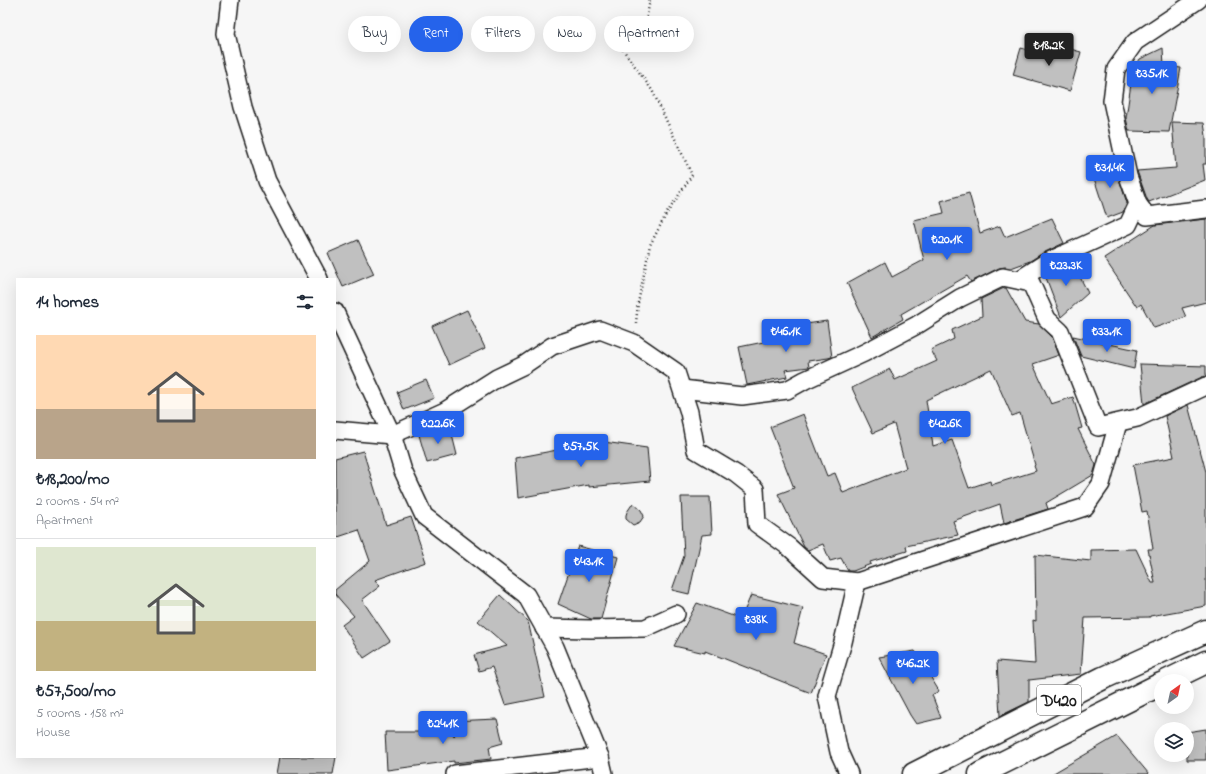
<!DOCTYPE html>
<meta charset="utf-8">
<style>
:root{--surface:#fff;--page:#f2f2f3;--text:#1f2937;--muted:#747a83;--line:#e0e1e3;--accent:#2563eb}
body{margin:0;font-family:"Indie Flower",sans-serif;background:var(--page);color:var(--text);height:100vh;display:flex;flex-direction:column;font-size:15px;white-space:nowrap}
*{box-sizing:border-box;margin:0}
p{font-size:13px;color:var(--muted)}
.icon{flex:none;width:22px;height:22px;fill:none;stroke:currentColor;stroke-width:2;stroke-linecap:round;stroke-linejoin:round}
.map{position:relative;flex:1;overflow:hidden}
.drawer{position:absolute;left:16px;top:278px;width:320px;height:480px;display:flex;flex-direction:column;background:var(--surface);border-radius:0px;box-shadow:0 4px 16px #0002}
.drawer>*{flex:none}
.guide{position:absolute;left:348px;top:16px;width:380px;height:36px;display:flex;gap:8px}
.needle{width:26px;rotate:33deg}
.fabs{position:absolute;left:1154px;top:674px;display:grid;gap:8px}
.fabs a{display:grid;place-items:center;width:40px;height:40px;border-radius:50%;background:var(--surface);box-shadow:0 4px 16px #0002;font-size:20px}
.price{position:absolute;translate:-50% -34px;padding:0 9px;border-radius:4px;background:var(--accent);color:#fff;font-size:13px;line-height:26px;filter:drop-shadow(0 1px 2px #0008)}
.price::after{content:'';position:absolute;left:50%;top:24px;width:12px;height:9px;margin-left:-6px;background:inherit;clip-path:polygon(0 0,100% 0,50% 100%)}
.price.active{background:#222;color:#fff}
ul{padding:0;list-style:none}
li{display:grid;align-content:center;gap:8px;height:212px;padding:0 20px}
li+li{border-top:1px solid var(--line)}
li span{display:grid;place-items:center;height:124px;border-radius:0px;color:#555}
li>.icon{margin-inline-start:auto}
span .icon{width:72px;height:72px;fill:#fffc;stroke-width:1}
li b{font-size:17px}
h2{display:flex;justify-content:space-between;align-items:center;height:48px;padding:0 20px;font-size:17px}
.pill{padding:0 14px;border-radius:18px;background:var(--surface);box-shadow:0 4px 16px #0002;font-size:14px;line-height:36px}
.pill.active{background:var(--accent);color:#fff}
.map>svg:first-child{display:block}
.building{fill:#c0c0c0;stroke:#1c1c1c;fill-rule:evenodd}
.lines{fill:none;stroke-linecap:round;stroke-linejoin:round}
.minor-casing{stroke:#1c1c1c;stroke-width:20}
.trunk-casing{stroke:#1c1c1c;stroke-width:25}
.path{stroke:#1c1c1c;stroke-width:2.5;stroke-dasharray:1 3;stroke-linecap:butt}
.minor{stroke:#fff;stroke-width:17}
.trunk{stroke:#fff;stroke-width:22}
.labels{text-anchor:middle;stroke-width:4;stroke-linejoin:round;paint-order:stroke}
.shield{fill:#fff;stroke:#606060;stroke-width:1}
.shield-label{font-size:17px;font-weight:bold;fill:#1c1c1c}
</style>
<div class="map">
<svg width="1206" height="774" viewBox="0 0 1206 774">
<rect width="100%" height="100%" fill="#f6f6f6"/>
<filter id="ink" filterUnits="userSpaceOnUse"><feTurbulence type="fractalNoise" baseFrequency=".025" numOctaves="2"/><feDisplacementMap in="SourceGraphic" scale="8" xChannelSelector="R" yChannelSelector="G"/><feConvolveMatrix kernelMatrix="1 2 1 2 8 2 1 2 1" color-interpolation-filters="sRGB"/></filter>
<g filter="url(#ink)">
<!-- building -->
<g class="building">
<polygon points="1052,44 1081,52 1070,91 1013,75 1021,48 1049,56"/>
<polygon points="1163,48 1164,66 1181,68 1169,132 1129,131 1126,118 1133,70 1140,59"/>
<polygon points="1172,122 1204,123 1206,136 1206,164 1203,164 1205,180 1149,202 1147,199 1137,171 1176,168"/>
<polygon points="1112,161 1116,174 1117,173 1127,203 1123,212 1107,218 1091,169"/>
<polygon points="969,193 980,233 1000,226 1005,237 1052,218 1064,243 1043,253 1030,261 1011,268 1005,267 999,268 971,282 967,276 901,314 903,319 872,337 847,283 885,262 892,277 924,260 914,220 944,213 941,201"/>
<polygon points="1206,219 1206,302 1182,308 1186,317 1154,328 1141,304 1137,307 1104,258 1155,225"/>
<polygon points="358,240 374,274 343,287 328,253"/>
<polygon points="1072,261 1088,293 1061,317 1045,275"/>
<path d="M1004,288H1006L1025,322L1039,324L1052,337L1059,355L1033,364L1051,404L1073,397L1082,428L1078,429L1096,465L1093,475L1046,503L1048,509L1004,523L1000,504L953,521L958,535L906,546L907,551L870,562L871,564L853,571H848L841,558L830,561L823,544L808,550L804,547L778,494L794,488L770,427L803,414L827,476L835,473L843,493L906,468L894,424L873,433L852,388L890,369L895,380L937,361L931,350L954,339L952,330L982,316L981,299ZM991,369L1012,416L1020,413L1035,465L1034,466L1036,471L991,485L990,481L969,488L952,440L933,446L926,400Z"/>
<polygon points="467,310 485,348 449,365 432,326"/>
<polygon points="827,321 832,357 828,358 808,361 809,367 785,370 787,377 747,385 739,347 793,336 792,326"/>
<polygon points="1073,336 1137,350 1134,369 1081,356"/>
<polygon points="1140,364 1206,366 1206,376 1202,377 1144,404"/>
<polygon points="426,380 434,398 404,410 397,392"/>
<polygon points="1188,405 1206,472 1206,606 1150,616 1150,617 1085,618 1081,674 1029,680 1029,702 1000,716 997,661 1035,664 1033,620 1036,621 1035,555 1091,561 1091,550 1136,549 1152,583 1155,583 1148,549 1153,549 1147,511 1142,512 1133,465 1174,457 1165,416"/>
<polygon points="450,427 457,455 427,463 419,435"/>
<polygon points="589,440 647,448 650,481 589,487 589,485 518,498 515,458 589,444"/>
<polygon points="363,451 386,525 411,517 426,562 375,580 380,586 362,600 390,641 364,658 342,625 354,616 335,594 335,590 370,561 359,530 335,538 335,458"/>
<polygon points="681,497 710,497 712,534 702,535 689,594 672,590 684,556"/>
<polygon points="633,503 641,510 644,516 640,522 633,525 626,519 626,515 627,512"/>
<polygon points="578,546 618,557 601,619 591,619 558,604"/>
<polygon points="500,595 528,621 545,697 505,705 492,667 479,671 474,655 507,646 478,621"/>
<polygon points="751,595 803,608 794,643 826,654 811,693 705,651 705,653 674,646 697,603 741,619"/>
<polygon points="915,651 939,691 932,695 941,718 916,724 910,715 879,657"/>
<polygon points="497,719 503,743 489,747 491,759 454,763 454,761 387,770 385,732 452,732 454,736 455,735 451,721"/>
<polygon points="1206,729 1206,760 1187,760 1187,732"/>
<polygon points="1117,736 1149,774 1052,774"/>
<polygon points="280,757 336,757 333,774 277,774"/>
</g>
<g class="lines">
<!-- minor casing -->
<g class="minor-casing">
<g id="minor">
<polyline points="230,0 226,34 243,107 267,181 319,279"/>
<polyline points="1198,0 1135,42 1116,69 1112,101 1128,176 1138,204 1147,216 1206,209"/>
<polyline points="1019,280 1047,262 1128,225 1138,204"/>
<polyline points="335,312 392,435 403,471 424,516 526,595 555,647 600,757 604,774"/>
<polyline points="682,389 742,396 787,390 805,380 864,353 917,325 960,298 1003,277 1031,283 1047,319 1060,331 1098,427 1137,418 1206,386"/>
<polyline points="335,430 392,435 445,411 497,378 524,365 552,346 600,330 634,343 676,372 689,412 696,450 736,474 755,489 757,524 789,547 823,578 857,582 843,642 827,696 839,752 849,774"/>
<polyline points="857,582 1085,507 1101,484 1118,423"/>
<polyline points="544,628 591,629 645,628 676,614"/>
<polyline points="455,774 600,757"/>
</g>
</g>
<!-- trunk casing -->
<g class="trunk-casing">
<g id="trunk">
<polyline points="1167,681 1206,662"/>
<polyline points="914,774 1103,678 1206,631"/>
<polyline points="980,774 1161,684"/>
</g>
</g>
<!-- path -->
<polyline class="path" points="636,323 638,303 650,245 667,213 692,175 652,90 614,37 646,21 650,0"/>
<!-- minor -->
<use href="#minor" class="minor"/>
<!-- trunk -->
<use href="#trunk" class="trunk"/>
</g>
</g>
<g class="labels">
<!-- shield labels -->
<rect class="shield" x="1037" y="685" width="44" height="30" rx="3"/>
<g class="shield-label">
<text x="1059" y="706">D420</text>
</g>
</g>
</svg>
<div class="fabs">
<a><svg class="needle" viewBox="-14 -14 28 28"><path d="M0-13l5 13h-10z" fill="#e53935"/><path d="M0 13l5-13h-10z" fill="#747a83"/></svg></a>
<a><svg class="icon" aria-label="layers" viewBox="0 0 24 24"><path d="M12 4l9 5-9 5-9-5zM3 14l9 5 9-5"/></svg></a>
</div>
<b class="price active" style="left:1049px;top:67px">₺18.2K</b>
<b class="price" style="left:1152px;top:95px">₺35.1K</b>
<b class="price" style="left:1110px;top:189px">₺31.4K</b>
<b class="price" style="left:947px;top:261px">₺20.1K</b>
<b class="price" style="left:1066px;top:287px">₺23.3K</b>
<b class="price" style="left:786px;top:353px">₺46.1K</b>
<b class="price" style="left:1107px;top:353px">₺33.1K</b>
<b class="price" style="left:438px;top:445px">₺22.6K</b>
<b class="price" style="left:945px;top:445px">₺42.6K</b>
<b class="price" style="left:581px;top:468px">₺57.5K</b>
<b class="price" style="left:589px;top:583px">₺43.1K</b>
<b class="price" style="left:756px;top:641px">₺38K</b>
<b class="price" style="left:913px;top:685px">₺46.2K</b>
<b class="price" style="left:443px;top:745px">₺24.1K</b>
<div class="guide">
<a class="pill">Buy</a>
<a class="pill active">Rent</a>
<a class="pill">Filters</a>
<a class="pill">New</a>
<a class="pill">Apartment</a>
</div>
<section class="drawer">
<h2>14 homes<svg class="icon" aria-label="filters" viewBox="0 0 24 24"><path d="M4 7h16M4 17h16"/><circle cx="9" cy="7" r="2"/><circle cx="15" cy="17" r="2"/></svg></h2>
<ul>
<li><span style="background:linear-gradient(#ffd9b3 60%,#b9a48a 0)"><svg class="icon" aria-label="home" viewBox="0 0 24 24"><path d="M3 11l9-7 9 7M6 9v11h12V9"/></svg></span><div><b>₺18,200/mo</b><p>2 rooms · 54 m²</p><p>Apartment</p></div></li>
<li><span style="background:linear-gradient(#dfe7d0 60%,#c2b280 0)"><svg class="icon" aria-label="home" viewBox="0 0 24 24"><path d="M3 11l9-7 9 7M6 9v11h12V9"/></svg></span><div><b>₺57,500/mo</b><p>5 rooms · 158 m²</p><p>House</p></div></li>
</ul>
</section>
</div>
